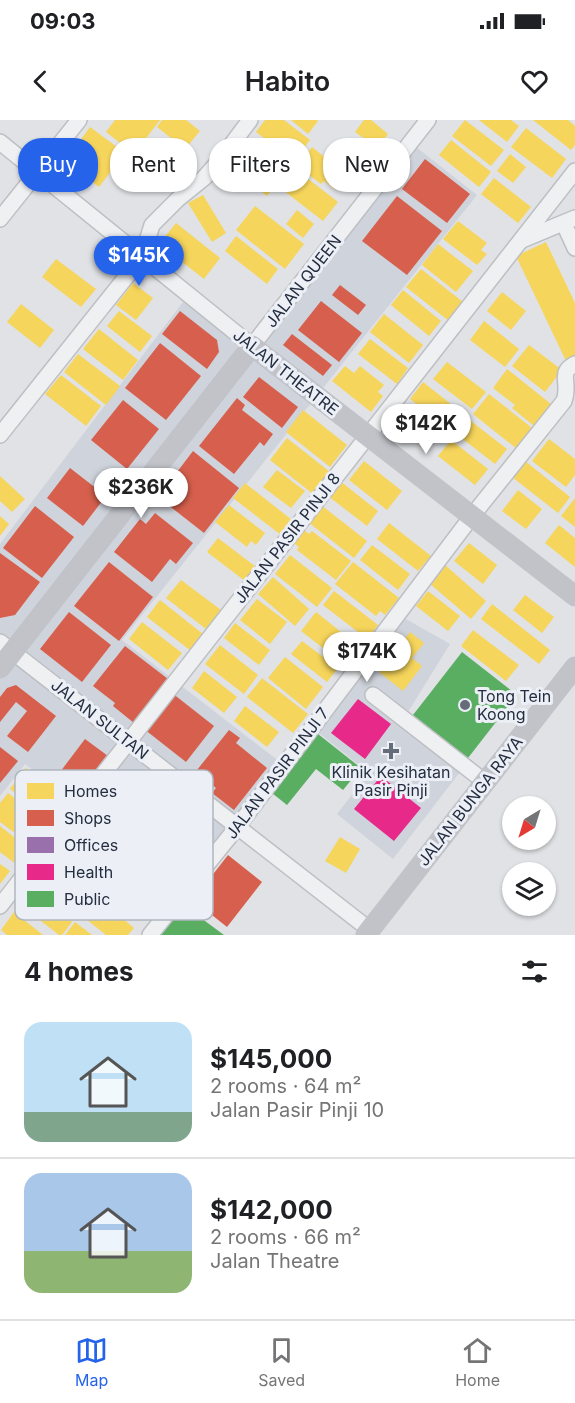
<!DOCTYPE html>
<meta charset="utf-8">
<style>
:root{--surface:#fff;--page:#f6f6f6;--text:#202124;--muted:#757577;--line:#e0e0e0;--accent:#2563eb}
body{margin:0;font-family:Inter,sans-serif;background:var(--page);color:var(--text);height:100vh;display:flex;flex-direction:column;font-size:22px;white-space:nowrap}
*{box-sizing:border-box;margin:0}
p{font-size:20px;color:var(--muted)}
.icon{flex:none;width:33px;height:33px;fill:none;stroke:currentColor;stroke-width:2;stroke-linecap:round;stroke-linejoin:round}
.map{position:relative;height:815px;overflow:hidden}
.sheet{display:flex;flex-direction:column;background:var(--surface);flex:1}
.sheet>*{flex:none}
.guide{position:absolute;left:18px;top:18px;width:540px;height:54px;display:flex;gap:12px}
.needle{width:39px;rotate:218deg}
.controls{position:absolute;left:502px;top:676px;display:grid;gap:12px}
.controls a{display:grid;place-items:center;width:54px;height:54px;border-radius:50%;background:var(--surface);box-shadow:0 2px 4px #0004;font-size:30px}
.price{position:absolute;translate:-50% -51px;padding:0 14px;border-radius:21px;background:#fff;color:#222;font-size:20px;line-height:39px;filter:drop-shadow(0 2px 3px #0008)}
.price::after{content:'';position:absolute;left:50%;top:36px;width:18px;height:14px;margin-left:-9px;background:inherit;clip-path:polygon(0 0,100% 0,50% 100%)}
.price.current{background:var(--accent);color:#fff}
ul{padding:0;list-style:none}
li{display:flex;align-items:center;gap:18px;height:150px;padding:0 24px}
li+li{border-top:2px solid var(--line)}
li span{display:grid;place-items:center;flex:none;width:168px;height:120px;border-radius:18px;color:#555}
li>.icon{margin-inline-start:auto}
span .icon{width:72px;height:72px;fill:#fffc;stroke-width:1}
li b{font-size:26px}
h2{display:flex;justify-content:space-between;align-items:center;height:72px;padding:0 24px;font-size:26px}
.chip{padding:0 21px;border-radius:24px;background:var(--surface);box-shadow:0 2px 4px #0004;font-size:21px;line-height:54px}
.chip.current{background:var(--accent);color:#fff}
.status{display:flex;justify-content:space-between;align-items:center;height:42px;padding:0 30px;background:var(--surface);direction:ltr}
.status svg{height:16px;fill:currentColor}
header{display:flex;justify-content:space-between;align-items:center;height:78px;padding:0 24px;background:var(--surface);font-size:27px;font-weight:600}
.tabs{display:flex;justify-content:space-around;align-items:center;height:84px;border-top:2px solid var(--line);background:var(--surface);font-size:16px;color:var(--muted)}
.tabs a{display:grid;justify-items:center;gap:3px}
.tabs .current{color:var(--accent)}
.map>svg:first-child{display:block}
.built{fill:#cfd3db}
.homes{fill:#f6d55c}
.shops{fill:#d6604d}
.health{fill:#e7298a}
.public{fill:#5aae61}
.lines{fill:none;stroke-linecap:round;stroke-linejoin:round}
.street-casing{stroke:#bdbfc3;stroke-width:18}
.street{stroke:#eff0f2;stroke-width:15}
.secondary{stroke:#c1c3c9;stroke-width:21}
.poi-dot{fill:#666d7a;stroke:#ecf0f6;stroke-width:2}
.labels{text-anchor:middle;stroke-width:6;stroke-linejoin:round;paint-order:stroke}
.street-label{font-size:16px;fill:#252e40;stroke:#ecf0f6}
.poi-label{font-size:16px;fill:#252e40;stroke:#ecf0f6;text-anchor:start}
.key{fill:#ecf0f6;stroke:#b0b6bf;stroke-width:1.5}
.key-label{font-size:16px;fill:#252e40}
</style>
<div class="status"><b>09:03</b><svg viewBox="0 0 49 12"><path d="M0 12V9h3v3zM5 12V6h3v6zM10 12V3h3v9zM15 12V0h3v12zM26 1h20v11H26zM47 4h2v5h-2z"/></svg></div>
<header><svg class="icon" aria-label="back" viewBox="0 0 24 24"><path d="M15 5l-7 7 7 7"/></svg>Habito<svg class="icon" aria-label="heart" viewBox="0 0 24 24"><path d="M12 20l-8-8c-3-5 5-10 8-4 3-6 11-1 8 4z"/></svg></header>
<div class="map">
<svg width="575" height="815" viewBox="0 0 575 815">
<rect width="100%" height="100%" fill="#e0e2e5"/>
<!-- built -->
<g class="built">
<polygon points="411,23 477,75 122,520 285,646 185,771 25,644 0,676 0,424 189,174 252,228"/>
<polygon points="404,498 450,524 403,600 463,648 393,739 337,694 369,653 319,613"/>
</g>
<!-- homes -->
<g class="homes">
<polygon points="115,0 160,0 134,34 106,12"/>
<polygon points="162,0 186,0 200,11 185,29 157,7"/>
<polygon points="265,0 284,0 310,20 294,41 256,12"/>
<polygon points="291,0 317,0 318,1 308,14"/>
<polygon points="364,0 371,0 388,14 377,28 355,12"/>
<polygon points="465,0 504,30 491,46 452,16"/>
<polygon points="479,0 511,0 519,6 507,22"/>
<polygon points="533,0 568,0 575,6 575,25 571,30"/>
<polygon points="90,7 125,33 99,67 65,41"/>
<polygon points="526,8 566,39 552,58 511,27"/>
<polygon points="258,20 291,46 267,76 245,58 254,46 243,38"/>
<polygon points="451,20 491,52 479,67 439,35"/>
<polygon points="312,27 347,55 336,70 324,61 321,64 297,46"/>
<polygon points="510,34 526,47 513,63 497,51"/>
<polygon points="294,48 338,82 323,101 279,67"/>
<polygon points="494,58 531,87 518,103 481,74"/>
<polygon points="203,75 226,113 212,122 188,83"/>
<polygon points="255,86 304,124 285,149 236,110"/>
<polygon points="297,90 314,104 303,118 286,104"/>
<polygon points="458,101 487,123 481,130 487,134 477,145 443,119"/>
<polygon points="176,103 220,138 204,159 159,124"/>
<polygon points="236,116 278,149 267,164 225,131"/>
<polygon points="546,122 575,183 575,237 566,241 516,136"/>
<polygon points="438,124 473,151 456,172 422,145"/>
<polygon points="56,139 96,169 81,187 42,157"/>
<polygon points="421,149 463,182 449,201 406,167"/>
<polygon points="133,163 153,178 136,200 116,185"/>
<polygon points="403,170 441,201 429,216 391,185"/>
<polygon points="502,172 526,191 511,210 487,191"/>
<polygon points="21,184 54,210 40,228 7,202"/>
<polygon points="119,191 152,216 140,232 107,206"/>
<polygon points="384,194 423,225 409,243 370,212"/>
<polygon points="484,201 519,229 505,247 470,220"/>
<polygon points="99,209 138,240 123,260 83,229"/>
<polygon points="370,219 408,248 397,264 358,234"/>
<polygon points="529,225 562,250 545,272 512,246"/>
<polygon points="78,234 120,266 106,285 64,252"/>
<polygon points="447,242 486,272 472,289 433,259"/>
<polygon points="345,246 354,253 360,246 384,265 378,272 383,276 371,292 332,261"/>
<polygon points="507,249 551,284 534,306 512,288 515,285 493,268"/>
<polygon points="61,255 101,286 86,306 45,274"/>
<polygon points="423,262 466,296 453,312 410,279"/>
<polygon points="489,274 532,308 517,329 473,294"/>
<polygon points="406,287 427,304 416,318 395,301"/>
<polygon points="303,290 347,325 330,347 286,312"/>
<polygon points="467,298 507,329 495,344 455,313"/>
<polygon points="287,318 330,352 313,374 270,340"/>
<polygon points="549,319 575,339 575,355 566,367 532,341"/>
<polygon points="451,320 488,349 475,365 438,336"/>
<polygon points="364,341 402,371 387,390 349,360"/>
<polygon points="525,341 570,377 558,393 512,357"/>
<polygon points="277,350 305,371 291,388 263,367"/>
<polygon points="0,356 25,379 12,392 0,381"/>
<polygon points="340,361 378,391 367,406 328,376"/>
<polygon points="245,363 292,400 281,415 233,378"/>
<polygon points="518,370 542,389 526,409 502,391"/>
<polygon points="575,378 575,407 561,396"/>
<polygon points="229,385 265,413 256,425 251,421 247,427 215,402"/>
<polygon points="321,385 367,421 354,438 308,402"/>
<polygon points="0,396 9,404 0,416"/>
<polygon points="389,403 431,436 418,451 377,419"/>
<polygon points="559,405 575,418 575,447 545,423"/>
<polygon points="303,409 309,414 312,411 351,441 336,460 297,430 299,427 292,422"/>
<polygon points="218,418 256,447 245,461 207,432"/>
<polygon points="469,423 497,445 483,464 454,441"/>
<polygon points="372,425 410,454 398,470 360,440"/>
<polygon points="290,435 332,468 317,487 275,454"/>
<polygon points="353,442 399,478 385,495 380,491 376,496 335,464"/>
<polygon points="445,445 486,481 471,499 429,463"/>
<polygon points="273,457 309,489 295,506 258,474"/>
<polygon points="181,460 221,490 206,509 166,478"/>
<polygon points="334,471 378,505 367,519 323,485"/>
<polygon points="428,471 460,496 448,511 416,486"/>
<polygon points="525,475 554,497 542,513 513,490"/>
<polygon points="257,479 287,502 270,524 240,500"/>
<polygon points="160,480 203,514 191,531 147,497"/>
<polygon points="492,484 550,530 539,544 481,499"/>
<polygon points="316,492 356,524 341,542 301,511"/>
<polygon points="142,502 182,533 168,550 129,519"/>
<polygon points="235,503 270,530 259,545 224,518"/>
<polygon points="473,510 519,545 506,561 461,526"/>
<polygon points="410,512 424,523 412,538 422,546 403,571 379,552"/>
<polygon points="302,521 338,548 327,562 291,534"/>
<polygon points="220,525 258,555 244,574 205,544"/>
<polygon points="285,537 323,567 306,589 268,558"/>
<polygon points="204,551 237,577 224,593 192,568"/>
<polygon points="262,558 308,594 293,613 247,577"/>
<polygon points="245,586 279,612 267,627 234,601"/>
<polygon points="26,648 66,680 50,700 10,669"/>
<polygon points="8,673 47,703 31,725 0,702 0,683"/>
<polygon points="0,706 28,728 16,744 0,732"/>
<polygon points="340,717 360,729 346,753 325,741"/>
<polygon points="0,744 10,751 0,764"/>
<polygon points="26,766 72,802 62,815 59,815 15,781"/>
<polygon points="95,776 134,808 128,815 106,815 81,795"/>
<polygon points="14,792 43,815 7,815 1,810"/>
<polygon points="75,802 92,815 65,815"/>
</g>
<!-- shops -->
<g class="shops">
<polygon points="425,39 470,74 447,103 402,69"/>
<polygon points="397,76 442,111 407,155 362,121"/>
<polygon points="340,165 366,185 358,195 332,175"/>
<polygon points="321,181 362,213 339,242 298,210"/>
<polygon points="180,191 217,220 219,232 207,249 162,214"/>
<polygon points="292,214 332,245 323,256 283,225"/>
<polygon points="160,223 201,256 166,300 125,268"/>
<polygon points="259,257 298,287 282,308 243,277"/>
<polygon points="237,278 245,285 242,290 273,314 264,326 260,322 234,354 199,326"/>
<polygon points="123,280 159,309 127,349 91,320"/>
<polygon points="193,331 239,368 204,413 158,377"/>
<polygon points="70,348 106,376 83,406 47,378"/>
<polygon points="35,386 74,417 42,458 3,428"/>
<polygon points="155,393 193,423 176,444 170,439 152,462 114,432 140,399 146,404"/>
<polygon points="0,433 40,462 15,495 0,498"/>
<polygon points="109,442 153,477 119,521 74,486"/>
<polygon points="69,492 111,525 82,562 40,529"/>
<polygon points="125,526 168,559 134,603 113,586 115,583 93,566"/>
<polygon points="16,565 56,596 28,632 7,616 27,591 16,582 0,602 0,577 7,568"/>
<polygon points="172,573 214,606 186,642 144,609"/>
<polygon points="229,610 240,618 236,623 267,648 234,690 212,673 216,668 207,661 204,664 193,655"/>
<polygon points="85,619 108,636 79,673 57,656"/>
<polygon points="0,627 18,641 0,663"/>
<polygon points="228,735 262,762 227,807 193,780"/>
</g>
<!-- health -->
<g class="health">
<polygon points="358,579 391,604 365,639 331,613"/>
<polygon points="381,656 421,688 394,721 354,689"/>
</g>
<!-- public -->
<g class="public">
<polygon points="462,532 517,575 468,638 413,595"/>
<polygon points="318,614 361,648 343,670 316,649 287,685 272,673"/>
<polygon points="182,784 224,815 158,815"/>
</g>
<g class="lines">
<!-- street casing -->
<g class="street-casing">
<g id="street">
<polyline points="0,22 252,226 428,0"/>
<polyline points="0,99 79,0"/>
<polyline points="564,104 575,128"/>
<polyline points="522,120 575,98"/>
<polyline points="0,315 142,137 152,105 178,79 204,58 220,40 250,0"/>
<polyline points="0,522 370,810"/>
<polyline points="373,575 485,662"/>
<polyline points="0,786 575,51"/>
<path d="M150,815L238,706L472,396L564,281C571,263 557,253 575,244"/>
</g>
</g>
<!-- street -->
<use href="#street" class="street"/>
<!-- secondary -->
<g class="secondary">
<polyline points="0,548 252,226 575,476"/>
<polyline points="366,815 575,547"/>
</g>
</g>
<!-- markers -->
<g class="poi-dot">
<circle cx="465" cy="585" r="6"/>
<path d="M388 622h6v6h6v6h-6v6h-6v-6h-6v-6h6z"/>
</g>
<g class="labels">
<!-- street labels -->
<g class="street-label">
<text transform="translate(303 161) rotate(-52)" y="6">JALAN QUEEN</text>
<text transform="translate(286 252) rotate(38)" y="6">JALAN THEATRE</text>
<text transform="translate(287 418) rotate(-52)" y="6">JALAN PASIR PINJI 8</text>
<text transform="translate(100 599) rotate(38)" y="6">JALAN SULTAN</text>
<text transform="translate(277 653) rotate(-53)" y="6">JALAN PASIR PINJI 7</text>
<text transform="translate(470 681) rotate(-52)" y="6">JALAN BUNGA RAYA</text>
</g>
<!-- poi labels -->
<g class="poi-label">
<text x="477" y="582">Tong Tein<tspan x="477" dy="18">Koong</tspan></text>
<text x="391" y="658" text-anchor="middle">Klinik Kesihatan<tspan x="391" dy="18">Pasir Pinji</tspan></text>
</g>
</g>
<!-- legend -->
<rect x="15" y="650" width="198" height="150" rx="9" class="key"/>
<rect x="27" y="663" width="27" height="16" fill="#f6d55c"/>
<rect x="27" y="690" width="27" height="16" fill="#d6604d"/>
<rect x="27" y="717" width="27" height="16" fill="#9970ab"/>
<rect x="27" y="744" width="27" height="16" fill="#e7298a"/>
<rect x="27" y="771" width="27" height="16" fill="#5aae61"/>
<g class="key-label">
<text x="64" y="677">Homes</text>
<text x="64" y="704">Shops</text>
<text x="64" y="731">Offices</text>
<text x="64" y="758">Health</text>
<text x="64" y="785">Public</text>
</g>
</svg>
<div class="controls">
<a><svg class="needle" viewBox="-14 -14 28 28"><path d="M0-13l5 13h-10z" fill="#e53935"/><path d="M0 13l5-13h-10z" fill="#757577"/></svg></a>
<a><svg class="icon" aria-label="layers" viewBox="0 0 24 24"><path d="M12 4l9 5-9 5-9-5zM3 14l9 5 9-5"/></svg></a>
</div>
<b class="price current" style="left:139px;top:167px">$145K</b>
<b class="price" style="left:426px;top:335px">$142K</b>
<b class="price" style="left:141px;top:399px">$236K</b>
<b class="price" style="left:367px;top:563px">$174K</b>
<div class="guide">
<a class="chip current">Buy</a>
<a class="chip">Rent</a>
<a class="chip">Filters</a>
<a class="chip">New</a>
</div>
</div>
<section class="sheet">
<h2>4 homes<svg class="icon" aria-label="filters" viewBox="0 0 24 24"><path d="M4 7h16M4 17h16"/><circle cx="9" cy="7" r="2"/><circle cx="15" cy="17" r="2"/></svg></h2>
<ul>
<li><span style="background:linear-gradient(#bfe0f5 75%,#7fa58c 0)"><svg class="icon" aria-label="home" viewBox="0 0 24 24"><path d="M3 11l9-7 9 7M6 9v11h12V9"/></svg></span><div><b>$145,000</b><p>2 rooms · 64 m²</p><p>Jalan Pasir Pinji 10</p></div></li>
<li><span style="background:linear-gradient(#a9c7e8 65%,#8fb573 0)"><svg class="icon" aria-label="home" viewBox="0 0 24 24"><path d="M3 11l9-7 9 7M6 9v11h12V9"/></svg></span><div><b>$142,000</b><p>2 rooms · 66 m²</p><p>Jalan Theatre</p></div></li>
</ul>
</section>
<nav class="tabs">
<a class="current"><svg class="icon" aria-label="map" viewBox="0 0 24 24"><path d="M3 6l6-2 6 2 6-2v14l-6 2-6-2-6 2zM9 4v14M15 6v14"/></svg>Map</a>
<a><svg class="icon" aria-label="saved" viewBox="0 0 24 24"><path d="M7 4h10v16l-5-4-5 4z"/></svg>Saved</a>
<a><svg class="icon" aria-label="home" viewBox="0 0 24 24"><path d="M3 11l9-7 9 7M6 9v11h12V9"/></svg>Home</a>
</nav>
